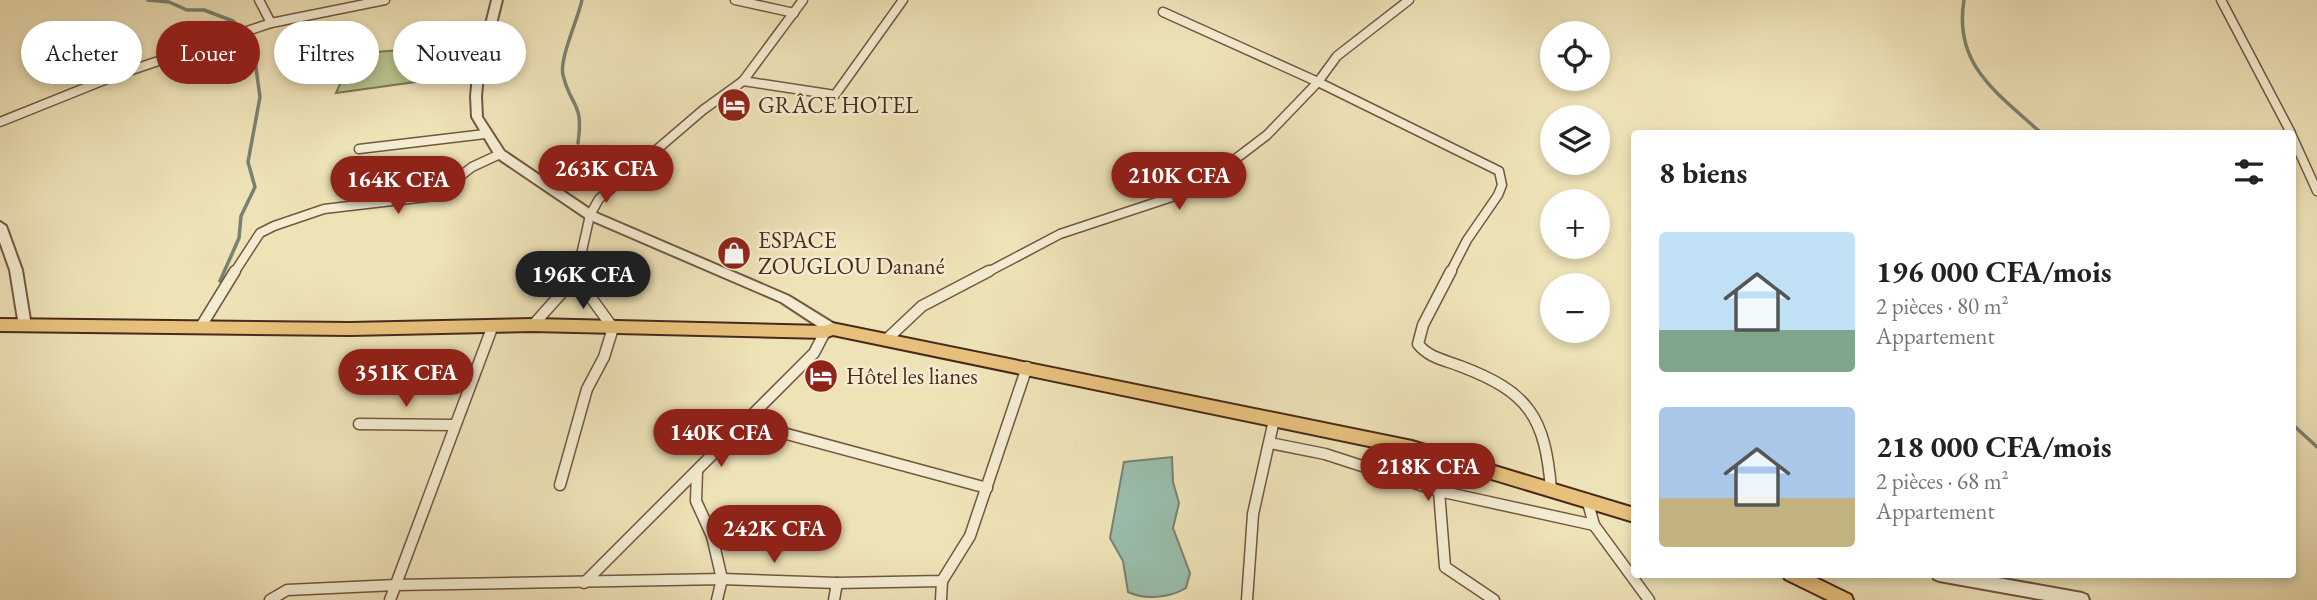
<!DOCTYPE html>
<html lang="fr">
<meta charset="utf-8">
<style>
:root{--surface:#fff;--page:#f6f6f6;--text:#222;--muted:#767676;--accent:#8f2418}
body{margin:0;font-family:"EB Garamond",serif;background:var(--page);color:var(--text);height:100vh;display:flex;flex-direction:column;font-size:26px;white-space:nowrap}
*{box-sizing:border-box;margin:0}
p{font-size:23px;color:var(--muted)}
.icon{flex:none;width:38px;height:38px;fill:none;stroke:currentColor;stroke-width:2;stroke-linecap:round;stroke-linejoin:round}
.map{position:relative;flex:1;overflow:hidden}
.drawer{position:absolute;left:1631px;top:130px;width:665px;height:448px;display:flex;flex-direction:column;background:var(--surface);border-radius:7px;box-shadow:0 4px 10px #0003}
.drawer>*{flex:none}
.hud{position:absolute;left:21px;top:21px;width:665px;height:63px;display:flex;gap:14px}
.buttons{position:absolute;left:1540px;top:21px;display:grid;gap:14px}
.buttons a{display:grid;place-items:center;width:70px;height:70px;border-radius:50%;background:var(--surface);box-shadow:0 4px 10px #0003;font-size:35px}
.price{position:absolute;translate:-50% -60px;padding:0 16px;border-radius:24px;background:var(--accent);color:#fff;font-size:23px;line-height:46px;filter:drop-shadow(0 2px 4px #0008)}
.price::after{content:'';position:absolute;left:50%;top:42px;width:21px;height:16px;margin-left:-10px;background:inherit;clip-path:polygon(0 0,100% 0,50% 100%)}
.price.selected{background:#222;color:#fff}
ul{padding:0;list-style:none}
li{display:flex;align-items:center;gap:21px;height:175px;padding:0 28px}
li span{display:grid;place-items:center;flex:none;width:196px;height:140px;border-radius:7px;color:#555}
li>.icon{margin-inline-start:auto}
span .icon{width:84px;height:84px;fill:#fffc;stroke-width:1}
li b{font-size:30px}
h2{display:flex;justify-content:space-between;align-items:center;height:84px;padding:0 28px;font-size:30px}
.chip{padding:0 24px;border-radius:32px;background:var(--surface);box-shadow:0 4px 10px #0003;font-size:24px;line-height:63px}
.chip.selected{background:var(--accent);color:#fff}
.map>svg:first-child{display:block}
.green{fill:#b9c38e;stroke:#817655;stroke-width:2}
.water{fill:#99beac;stroke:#798272;stroke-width:2}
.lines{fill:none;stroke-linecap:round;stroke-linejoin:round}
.stream{stroke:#798272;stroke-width:3.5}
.minor-far1-casing{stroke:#725743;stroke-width:11}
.minor-casing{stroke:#725743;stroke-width:13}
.tertiary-casing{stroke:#725743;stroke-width:4}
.primary-casing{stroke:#49291c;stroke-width:4}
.minor-far1{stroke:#f4ecd0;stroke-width:8}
.minor{stroke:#f4ecd0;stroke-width:10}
.tertiary{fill:#f4ecd0;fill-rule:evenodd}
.primary{fill:#e7c17c;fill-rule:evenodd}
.labels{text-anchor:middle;stroke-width:5;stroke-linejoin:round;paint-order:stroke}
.poi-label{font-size:23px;fill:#49291c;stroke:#f4ecd0;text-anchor:start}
</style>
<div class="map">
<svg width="2317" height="600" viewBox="0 0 2317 600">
<rect width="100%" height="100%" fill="#eee2b7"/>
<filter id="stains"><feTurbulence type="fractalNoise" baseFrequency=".00286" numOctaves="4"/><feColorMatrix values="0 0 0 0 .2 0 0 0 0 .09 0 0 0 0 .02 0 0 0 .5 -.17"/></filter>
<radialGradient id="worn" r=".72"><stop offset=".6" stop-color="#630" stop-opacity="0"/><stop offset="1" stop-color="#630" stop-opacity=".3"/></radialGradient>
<!-- green -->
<polygon class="green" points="447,46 437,79 336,93 353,54"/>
<!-- water -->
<path class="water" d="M1172,457L1173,482L1179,503L1173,528L1190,573L1186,588C1170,598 1144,600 1128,592L1123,561L1110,538L1124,462Z"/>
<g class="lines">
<!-- stream -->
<g class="stream">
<polyline points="148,0 169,2 187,10 204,10 233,21 253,46 260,97 248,162 255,187 241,216 239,238 220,281"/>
<path d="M1964,0C1953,66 1998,93 2041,133"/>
<path d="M578,143C584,102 571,108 563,75C559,59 578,19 582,0"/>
<polyline points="2292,424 2317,447"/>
</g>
<!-- minor-far1 casing -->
<g class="minor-far1-casing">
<g id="minor-far1">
<polyline points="259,0 271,23"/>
<polyline points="735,0 794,13"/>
<polyline points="2221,0 2291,133"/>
<polyline points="1163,12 1318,82 1499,171 1502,185 1498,195 1467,240 1450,273"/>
<polyline points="743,81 803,0"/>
<polyline points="0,122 117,75 271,23 385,0"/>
<polyline points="2292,136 2317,191"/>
<polyline points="359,149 485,134"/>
<polyline points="234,273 260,233 274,226 324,209 435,196 472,167 500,154"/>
<polyline points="577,273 590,215 599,199 703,110 743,81 835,95 903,0"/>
<polyline points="986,273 1060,234 1196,189 1267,135 1318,82 1337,56 1409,0"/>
</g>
</g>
<!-- minor casing -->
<g class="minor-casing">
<g id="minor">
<path d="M1451,271L1423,325L1418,344C1429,358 1445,360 1460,366C1529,392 1545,417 1551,489"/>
<polyline points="533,325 576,277 577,271"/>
<polyline points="200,328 235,271"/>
<polyline points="887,339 922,306 989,271"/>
<polyline points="746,423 987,488"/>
<polyline points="359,424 454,425"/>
<polyline points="1270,443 1325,454 1439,491 1594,525"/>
<polyline points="697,471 696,501 712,536 722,579 717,600"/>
<polyline points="560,485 587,389 604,357 613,328 576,277"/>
<polyline points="1439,491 1445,567 1494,600"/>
<polyline points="1587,499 1594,525 1649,600"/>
<polyline points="584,583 814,353 825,332"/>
<polyline points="270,600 287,590 396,585 722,579 837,583 942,581 970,536 1027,367"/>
<polyline points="390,600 492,328"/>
<polyline points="834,600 837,583"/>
<polyline points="941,600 942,581"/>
<polyline points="1247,600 1253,514 1274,420"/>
</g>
</g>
<!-- tertiary casing -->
<g class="tertiary-casing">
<g id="tertiary">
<polygon points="492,0 502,0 483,76 481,96 482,117 504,151 594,212 789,296 836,325 838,329 836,333 828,333 781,302 586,218 496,157 472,117 471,96 473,76"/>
<polygon points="0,222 6,226 22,270 31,326 29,330 21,330 19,326 10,270 0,242"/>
<polygon points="1932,574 1976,574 2082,593 2087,595 2089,600 2045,600 1939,581 1934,579"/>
</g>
</g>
<!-- primary casing -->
<g class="primary-casing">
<g id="primary">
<polygon points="0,319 350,323 533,319 824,326 832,323 1412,441 1634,508 1634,522 1412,455 833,335 825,338 533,331 350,335 0,331"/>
<polygon points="1783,574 1808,574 1851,595 1853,600 1828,600 1785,579"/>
</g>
</g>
<!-- minor-far1 -->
<use href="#minor-far1" class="minor-far1"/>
<!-- minor -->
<use href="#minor" class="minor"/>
<!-- tertiary -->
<use href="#tertiary" class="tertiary"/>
<!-- primary -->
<use href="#primary" class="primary"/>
</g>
<!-- icons -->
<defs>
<g id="hotel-disc" transform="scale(1.75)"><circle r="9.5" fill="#8f2418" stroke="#f4ecd0"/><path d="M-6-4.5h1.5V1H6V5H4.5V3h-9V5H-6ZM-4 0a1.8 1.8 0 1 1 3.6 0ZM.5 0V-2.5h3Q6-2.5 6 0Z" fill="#fff"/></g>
<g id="shop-disc" transform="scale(1.75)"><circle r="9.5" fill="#8f2418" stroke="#f4ecd0"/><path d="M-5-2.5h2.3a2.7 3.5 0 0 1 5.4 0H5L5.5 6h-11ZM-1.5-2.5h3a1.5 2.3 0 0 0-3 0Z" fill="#fff"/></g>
</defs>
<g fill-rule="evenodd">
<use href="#hotel-disc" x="734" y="105"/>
<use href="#shop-disc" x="734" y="253"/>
<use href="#hotel-disc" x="821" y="376"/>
</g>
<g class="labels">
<!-- poi labels -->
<g class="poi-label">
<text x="758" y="113">GRÂCE HOTEL</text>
<text x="758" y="248">ESPACE<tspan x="758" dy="26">ZOUGLOU Danané</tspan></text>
<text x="846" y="384">Hôtel les lianes</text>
</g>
</g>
<rect width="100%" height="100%" filter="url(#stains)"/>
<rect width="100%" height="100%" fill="url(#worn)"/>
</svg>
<div class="buttons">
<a><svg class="icon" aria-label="locate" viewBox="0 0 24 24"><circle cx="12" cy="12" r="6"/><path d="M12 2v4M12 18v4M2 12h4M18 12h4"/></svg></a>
<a><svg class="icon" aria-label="layers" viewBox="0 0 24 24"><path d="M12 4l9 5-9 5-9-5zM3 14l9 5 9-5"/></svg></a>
<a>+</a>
<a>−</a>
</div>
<b class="price" style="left:606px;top:205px">263K CFA</b>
<b class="price" style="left:1179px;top:212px">210K CFA</b>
<b class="price" style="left:398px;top:216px">164K CFA</b>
<b class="price selected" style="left:583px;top:311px">196K CFA</b>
<b class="price" style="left:406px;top:409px">351K CFA</b>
<b class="price" style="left:721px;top:469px">140K CFA</b>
<b class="price" style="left:1428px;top:503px">218K CFA</b>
<b class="price" style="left:774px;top:565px">242K CFA</b>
<div class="hud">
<a class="chip">Acheter</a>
<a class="chip selected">Louer</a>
<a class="chip">Filtres</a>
<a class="chip">Nouveau</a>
</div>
<section class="drawer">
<h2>8 biens<svg class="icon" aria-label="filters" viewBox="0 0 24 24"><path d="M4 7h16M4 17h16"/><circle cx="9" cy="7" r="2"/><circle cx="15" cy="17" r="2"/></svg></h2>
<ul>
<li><span style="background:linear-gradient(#bfe0f5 70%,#7fa58c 0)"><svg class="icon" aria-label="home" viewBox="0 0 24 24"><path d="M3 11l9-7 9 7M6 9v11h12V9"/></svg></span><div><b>196 000 CFA/mois</b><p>2 pièces · 80 m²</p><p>Appartement</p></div></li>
<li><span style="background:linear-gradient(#a9c7e8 65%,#c2b280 0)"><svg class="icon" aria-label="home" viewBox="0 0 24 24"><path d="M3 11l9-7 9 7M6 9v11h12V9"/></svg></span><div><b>218 000 CFA/mois</b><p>2 pièces · 68 m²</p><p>Appartement</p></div></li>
</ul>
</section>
</div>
